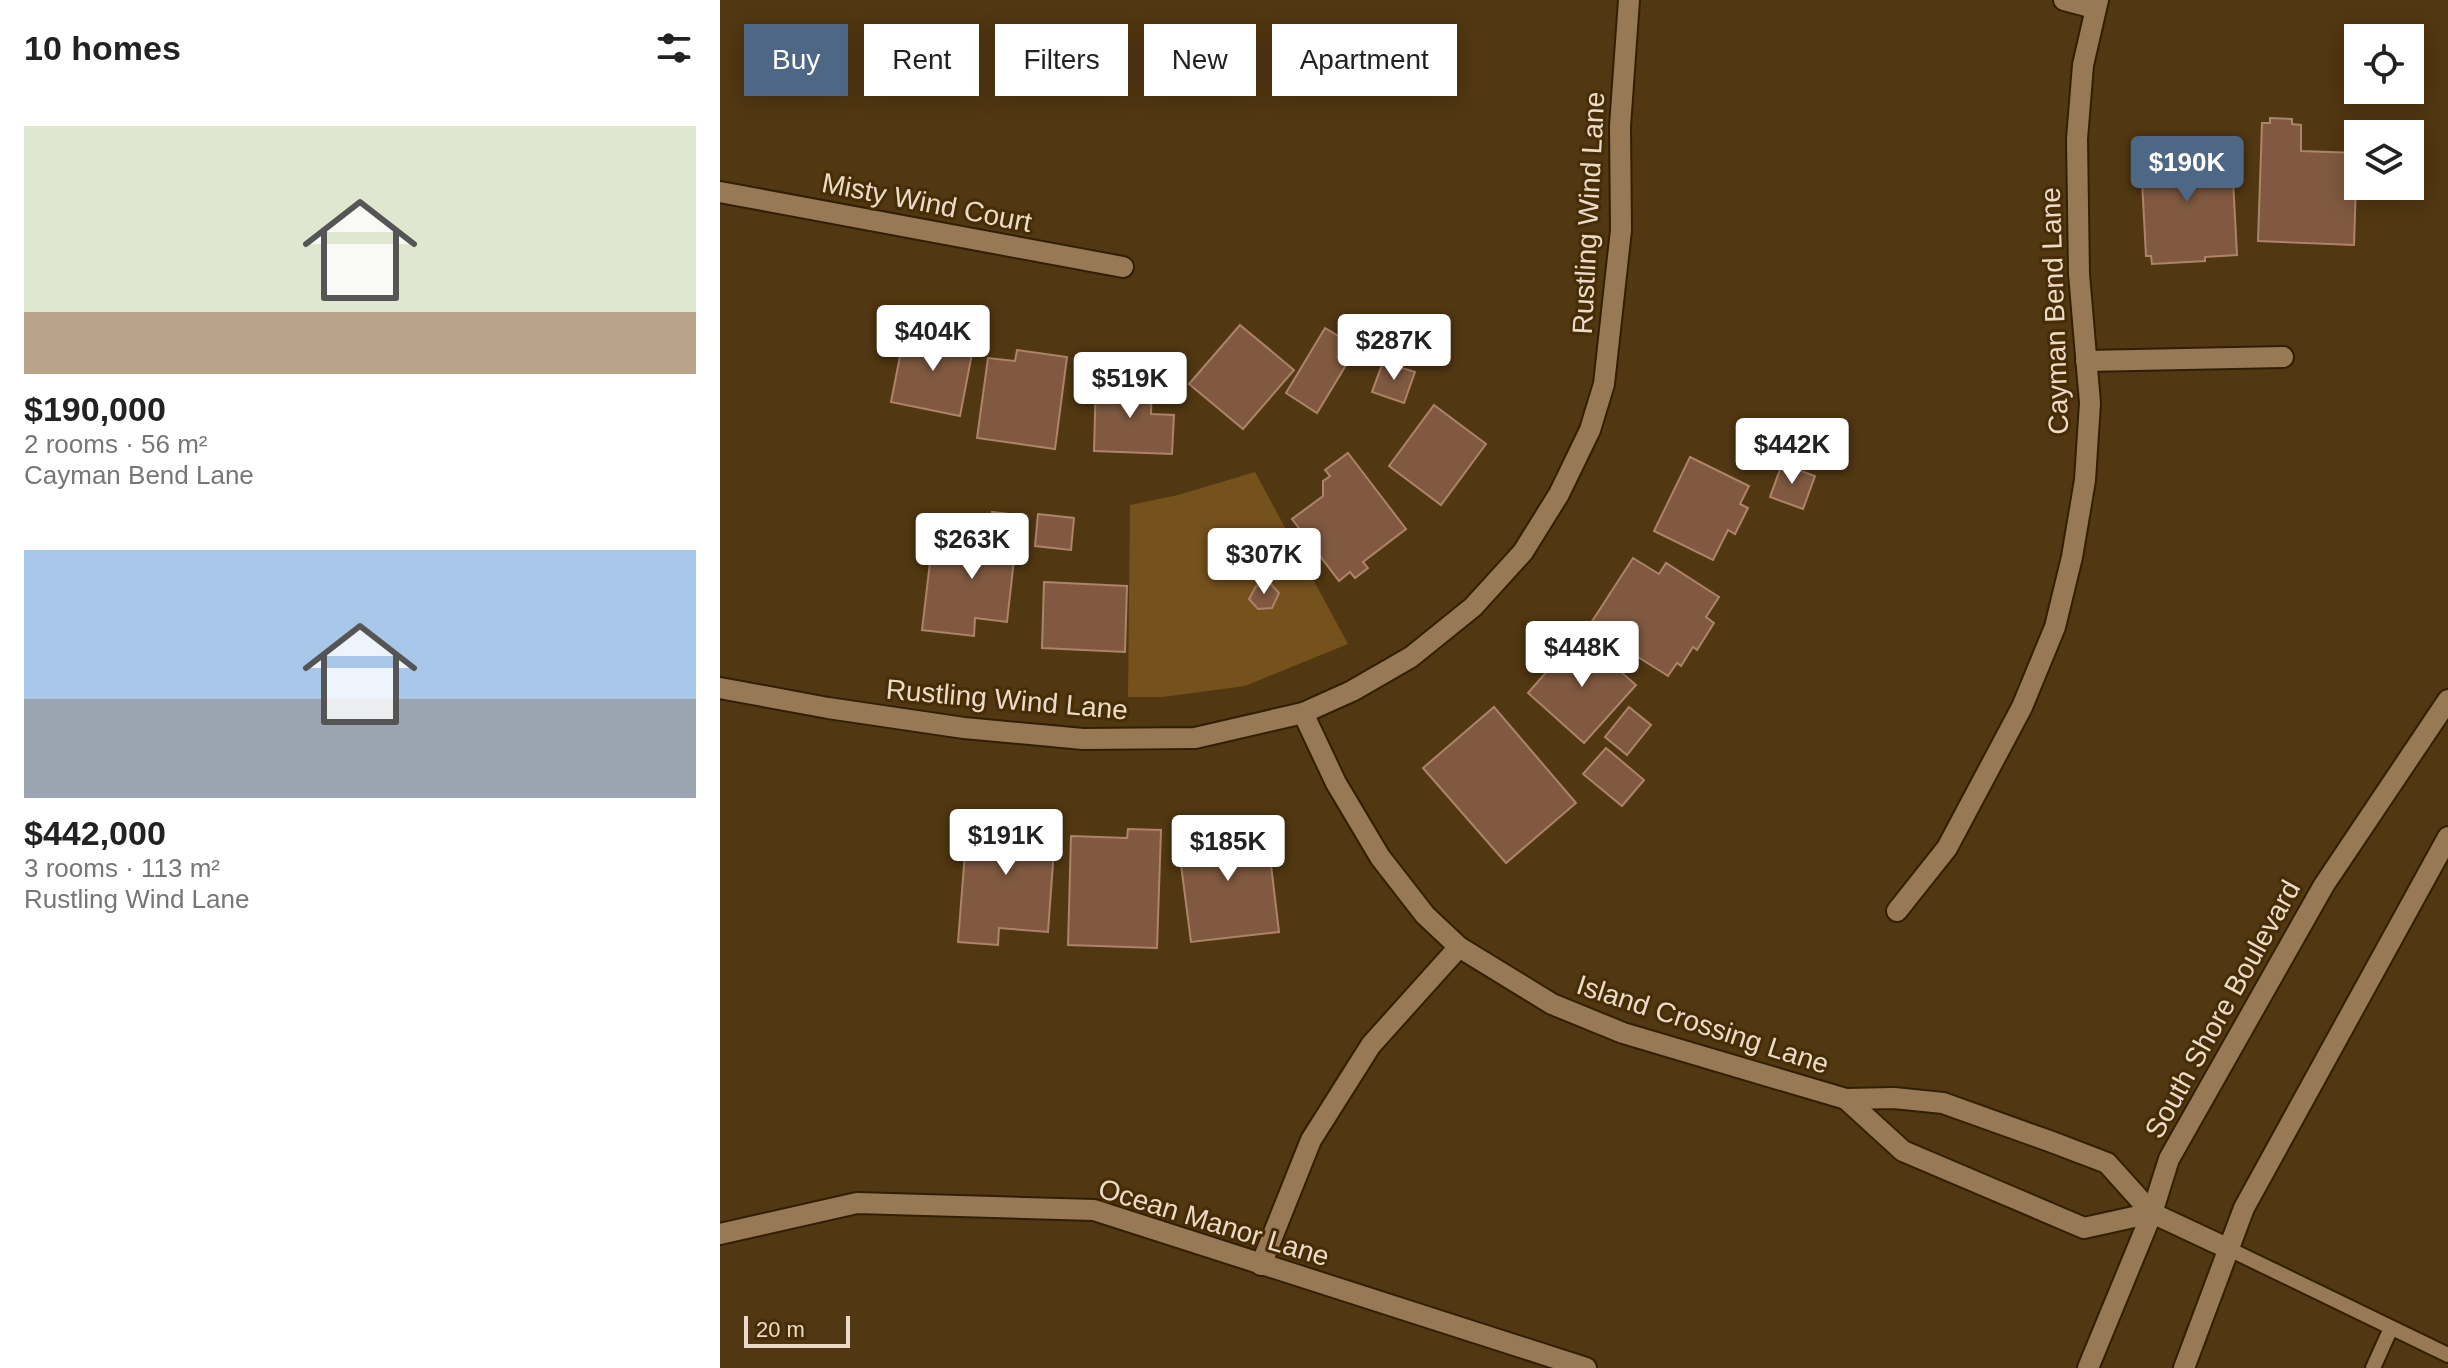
<!DOCTYPE html>
<meta charset="utf-8">
<style>
:root{--surface:#fff;--page:#f2f2f2;--text:#222;--muted:#767676;--accent:#4e6784}
body{margin:0;font-family:Helvetica,sans-serif;background:var(--page);color:var(--text);height:100vh;display:flex;flex-direction:column;font-size:30px;white-space:nowrap}
*{box-sizing:border-box;margin:0}
p{font-size:26px;color:var(--muted)}
.icon{flex:none;width:44px;height:44px;fill:none;stroke:currentColor;stroke-width:2;stroke-linecap:round;stroke-linejoin:round}
.map{position:relative;flex:1;overflow:hidden}
.sheet{display:flex;flex-direction:column;background:var(--surface);width:720px}
.sheet>*{flex:none}
.hud{position:absolute;left:24px;top:24px;width:760px;height:72px;display:flex;gap:16px}
.controls{position:absolute;left:1624px;top:24px;display:grid;gap:16px}
.controls a{display:grid;place-items:center;width:80px;height:80px;border-radius:0px;background:var(--surface);box-shadow:0 4px 20px #0003;font-size:40px}
.scale{position:absolute;left:24px;bottom:20px;width:106px;box-sizing:border-box;padding-left:8px;border:4px solid #ecdbc8;border-top:0;font-size:22px;line-height:28px;white-space:nowrap;color:#ecdbc8;-webkit-text-stroke:6px #462d05;paint-order:stroke}
.price{position:absolute;translate:-50% -68px;padding:0 18px;border-radius:8px;background:#fff;color:#222;font-size:26px;line-height:52px;filter:drop-shadow(0 2px 4px #0008)}
.price::after{content:'';position:absolute;left:50%;top:48px;width:24px;height:18px;margin-left:-12px;background:inherit;clip-path:polygon(0 0,100% 0,50% 100%)}
.price.selected{background:var(--accent);color:#fff}
ul{padding:0;list-style:none}
li{display:grid;align-content:center;gap:16px;height:424px;padding:0 24px}
li span{display:grid;place-items:center;height:248px;border-radius:0px;color:#555}
li>.icon{margin-inline-start:auto}
span .icon{width:144px;height:144px;fill:#fffc;stroke-width:1}
li b{font-size:34px}
h2{display:flex;justify-content:space-between;align-items:center;height:96px;padding:0 24px;font-size:34px}
.tag{padding:0 28px;border-radius:0px;background:var(--surface);box-shadow:0 4px 20px #0003;font-size:28px;line-height:72px}
.tag.selected{background:var(--accent);color:#fff}
main{display:flex;flex:1;min-height:0}
.map>svg:first-child{display:block}
.green{fill:#75511c}
.building{fill:#805940;stroke:#ad836a;stroke-width:2}
.lines{fill:none;stroke-linecap:round;stroke-linejoin:round}
.lane-casing{stroke:#321f03;stroke-width:18}
.street-casing{stroke:#321f03;stroke-width:24}
.secondary-casing{stroke:#321f03;stroke-width:24}
.lane{stroke:#977a55;stroke-width:14}
.street{stroke:#977a55;stroke-width:20}
.secondary{stroke:#977a55;stroke-width:20}
.labels{text-anchor:middle;stroke-width:6;stroke-linejoin:round;paint-order:stroke}
.street-label{font-size:28px;fill:#ecdbc8;stroke:#462d05}
</style>
<main>
<section class="sheet">
<h2>10 homes<svg class="icon" aria-label="filters" viewBox="0 0 24 24"><path d="M4 7h16M4 17h16"/><circle cx="9" cy="7" r="2"/><circle cx="15" cy="17" r="2"/></svg></h2>
<ul>
<li><span style="background:linear-gradient(#dfe7d0 75%,#b9a48a 0)"><svg class="icon" aria-label="home" viewBox="0 0 24 24"><path d="M3 11l9-7 9 7M6 9v11h12V9"/></svg></span><div><b>$190,000</b><p>2 rooms · 56 m²</p><p>Cayman Bend Lane</p></div></li>
<li><span style="background:linear-gradient(#a9c7e8 60%,#9aa5b1 0)"><svg class="icon" aria-label="home" viewBox="0 0 24 24"><path d="M3 11l9-7 9 7M6 9v11h12V9"/></svg></span><div><b>$442,000</b><p>3 rooms · 113 m²</p><p>Rustling Wind Lane</p></div></li>
</ul>
</section>
<div class="map">
<svg width="1728" height="1368" viewBox="0 0 1728 1368">
<rect width="100%" height="100%" fill="#513712"/>
<!-- green -->
<polygon class="green" points="535,472 628,644 525,686 443,697 408,697 410,505 458,495"/>
<!-- building -->
<g class="building">
<polygon points="1550,118 1572,119 1572,124 1581,125 1581,151 1637,153 1634,245 1538,241 1542,123 1550,123"/>
<polygon points="1466,141 1468,159 1488,158 1496,151 1507,150 1515,157 1512,161 1517,255 1485,257 1485,261 1432,264 1431,256 1426,256 1420,143"/>
<polygon points="520,325 574,370 523,429 469,384"/>
<polygon points="605,328 637,347 597,413 566,393"/>
<polygon points="191,331 254,343 240,416 171,402 182,346 188,346"/>
<polygon points="297,350 347,357 335,449 257,438 268,358 295,361"/>
<polygon points="663,362 695,372 684,403 652,392"/>
<polygon points="376,380 432,383 431,414 454,415 452,454 374,451"/>
<polygon points="714,405 766,444 721,505 669,466"/>
<polygon points="628,453 686,529 643,562 648,568 635,578 630,572 619,581 572,519 603,496 603,481 610,476 605,470"/>
<polygon points="970,457 1029,486 1020,504 1028,508 1015,534 1008,530 993,560 934,531"/>
<polygon points="1062,464 1095,476 1083,509 1050,497"/>
<polygon points="272,512 299,515 287,622 255,618 254,636 202,630 212,545 269,551"/>
<polygon points="318,514 354,518 351,550 315,546"/>
<polygon points="913,558 939,574 946,563 999,597 986,617 994,623 977,650 973,647 961,666 957,663 948,676 869,626"/>
<polygon points="324,582 407,586 405,652 322,648"/>
<polygon points="549,582 559,593 552,608 538,609 529,599 536,586"/>
<polygon points="859,635 916,685 864,743 808,693"/>
<polygon points="774,707 856,803 786,863 703,768"/>
<polygon points="909,707 931,725 907,755 885,737"/>
<polygon points="886,748 924,780 902,806 863,774"/>
<polygon points="248,814 336,822 328,932 279,928 278,945 238,942"/>
<polygon points="546,823 559,932 471,942 457,834"/>
<polygon points="408,829 441,830 437,948 348,945 351,836 407,838"/>
</g>
<g class="lines">
<!-- lane casing -->
<g class="lane-casing">
<g id="lane">
<polyline points="1509,1249 1728,1355"/>
<polyline points="1653,1368 1671,1328"/>
</g>
</g>
<!-- street casing -->
<g class="street-casing">
<g id="street">
<polyline points="1344,0 1374,8"/>
<polyline points="0,192 403,267"/>
<polyline points="1366,361 1563,357"/>
<polyline points="0,688 108,708 244,728 363,739 475,738 583,713 632,691 691,657 753,607 803,552 839,494 870,430 884,384 901,230 900,126 909,0"/>
<polyline points="583,713 616,783 660,857 705,915 739,947 832,1004 903,1033 1126,1099 1174,1098 1223,1103 1332,1142 1387,1163 1432,1213 1509,1249"/>
<polyline points="1177,911 1227,848 1302,707 1335,627 1352,557 1365,480 1370,403 1359,274 1357,139 1363,65 1378,0"/>
<polyline points="1126,1099 1183,1151 1364,1228 1432,1213"/>
<polyline points="0,1234 137,1203 374,1210 866,1368"/>
<polyline points="541,1265 591,1140 651,1045 739,947"/>
</g>
</g>
<!-- secondary casing -->
<g class="secondary-casing">
<g id="secondary">
<polyline points="1368,1368 1432,1213 1449,1159 1604,885 1728,700"/>
<polyline points="1464,1368 1524,1208 1728,837"/>
</g>
</g>
<!-- lane -->
<use href="#lane" class="lane"/>
<!-- street -->
<use href="#street" class="street"/>
<!-- secondary -->
<use href="#secondary" class="secondary"/>
</g>
<g class="labels">
<!-- street labels -->
<g class="street-label">
<text transform="translate(207 202) rotate(11)" y="10">Misty Wind Court</text>
<text transform="translate(868 213) rotate(-87)" y="10">Rustling Wind Lane</text>
<text transform="translate(1334 311) rotate(-92)" y="10">Cayman Bend Lane</text>
<text transform="translate(287 699) rotate(5)" y="10">Rustling Wind Lane</text>
<text transform="translate(1502 1009) rotate(-61)" y="10">South Shore Boulevard</text>
<text transform="translate(983 1024) rotate(18)" y="10">Island Crossing Lane</text>
<text transform="translate(494 1222) rotate(17)" y="10">Ocean Manor Lane</text>
</g>
</g>
</svg>
<div class="controls">
<a><svg class="icon" aria-label="locate" viewBox="0 0 24 24"><circle cx="12" cy="12" r="6"/><path d="M12 2v4M12 18v4M2 12h4M18 12h4"/></svg></a>
<a><svg class="icon" aria-label="layers" viewBox="0 0 24 24"><path d="M12 4l9 5-9 5-9-5zM3 14l9 5 9-5"/></svg></a>
</div>
<div class="scale">20 m</div>
<b class="price selected" style="left:1467px;top:204px">$190K</b>
<b class="price" style="left:213px;top:373px">$404K</b>
<b class="price" style="left:674px;top:382px">$287K</b>
<b class="price" style="left:410px;top:420px">$519K</b>
<b class="price" style="left:1072px;top:486px">$442K</b>
<b class="price" style="left:252px;top:581px">$263K</b>
<b class="price" style="left:544px;top:596px">$307K</b>
<b class="price" style="left:862px;top:689px">$448K</b>
<b class="price" style="left:286px;top:877px">$191K</b>
<b class="price" style="left:508px;top:883px">$185K</b>
<div class="hud">
<a class="tag selected">Buy</a>
<a class="tag">Rent</a>
<a class="tag">Filters</a>
<a class="tag">New</a>
<a class="tag">Apartment</a>
</div>
</div>
</main>
